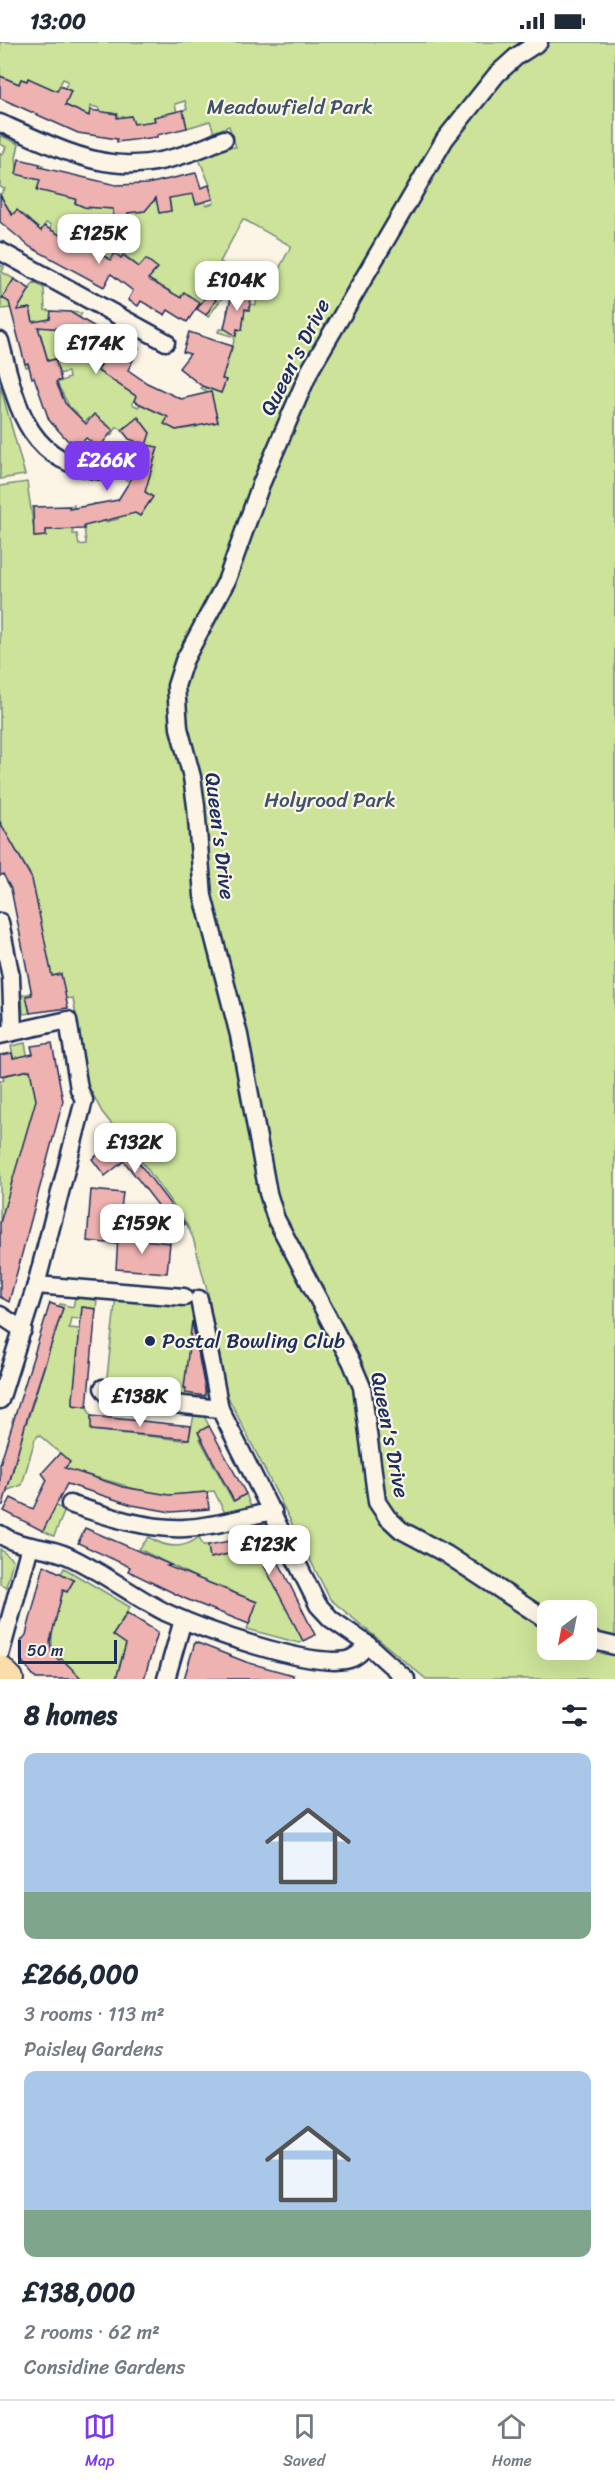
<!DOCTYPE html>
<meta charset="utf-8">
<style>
:root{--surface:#fff;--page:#f2f2f3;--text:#1f2937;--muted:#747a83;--line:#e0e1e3;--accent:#7c3aed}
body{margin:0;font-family:Sriracha,sans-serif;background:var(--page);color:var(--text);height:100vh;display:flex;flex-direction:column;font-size:22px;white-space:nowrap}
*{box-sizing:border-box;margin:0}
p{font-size:20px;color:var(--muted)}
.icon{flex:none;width:33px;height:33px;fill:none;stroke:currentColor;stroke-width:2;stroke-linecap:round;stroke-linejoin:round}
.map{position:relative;height:1637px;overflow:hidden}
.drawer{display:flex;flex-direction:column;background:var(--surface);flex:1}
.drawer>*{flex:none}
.needle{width:39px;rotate:212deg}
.fabs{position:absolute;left:537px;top:1558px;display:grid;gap:12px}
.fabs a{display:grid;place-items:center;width:60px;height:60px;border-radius:12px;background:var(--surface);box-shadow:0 6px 24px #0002;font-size:30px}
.scale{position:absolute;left:18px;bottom:15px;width:99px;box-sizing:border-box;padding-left:6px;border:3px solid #1b2f5e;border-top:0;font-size:16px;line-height:21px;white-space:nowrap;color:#1b2f5e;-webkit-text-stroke:4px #fcf5e5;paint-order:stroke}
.price{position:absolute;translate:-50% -51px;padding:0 14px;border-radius:12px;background:#fff;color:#222;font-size:20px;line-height:39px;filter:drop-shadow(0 2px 3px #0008)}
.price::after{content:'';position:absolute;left:50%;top:36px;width:18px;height:14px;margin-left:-9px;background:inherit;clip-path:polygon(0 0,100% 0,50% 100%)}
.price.active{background:var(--accent);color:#fff}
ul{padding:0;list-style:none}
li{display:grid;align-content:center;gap:12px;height:318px;padding:0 24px}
li span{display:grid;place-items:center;height:186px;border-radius:12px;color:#555}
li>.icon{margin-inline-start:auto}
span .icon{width:108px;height:108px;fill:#fffc;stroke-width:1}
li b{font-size:26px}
h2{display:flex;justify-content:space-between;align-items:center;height:72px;padding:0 24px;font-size:26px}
.status{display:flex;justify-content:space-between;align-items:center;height:42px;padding:0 30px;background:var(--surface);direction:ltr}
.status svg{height:16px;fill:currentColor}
.dock{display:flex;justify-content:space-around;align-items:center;height:84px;border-top:2px solid var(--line);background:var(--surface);font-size:16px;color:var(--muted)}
.dock a{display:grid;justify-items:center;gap:3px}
.dock .active{color:var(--accent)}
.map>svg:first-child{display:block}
.green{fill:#cce399;stroke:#74897c;stroke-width:1.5;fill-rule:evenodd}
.building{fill:#eeb2b0;stroke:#1b2f5e;stroke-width:1.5}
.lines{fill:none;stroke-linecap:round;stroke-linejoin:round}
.street-casing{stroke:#1b2f5e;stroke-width:21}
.primary-casing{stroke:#1b2f5e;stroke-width:30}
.street{stroke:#fcf5e5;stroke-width:16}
.primary{stroke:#fbddab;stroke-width:26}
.poi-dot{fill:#1b2f5e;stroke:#fcf5e5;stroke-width:2}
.labels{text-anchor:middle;stroke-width:4.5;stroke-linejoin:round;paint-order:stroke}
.park-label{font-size:21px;fill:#3e536a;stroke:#fcf5e5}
.street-label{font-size:21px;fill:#1b2f5e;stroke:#fcf5e5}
.poi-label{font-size:21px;fill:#1b2f5e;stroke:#fcf5e5;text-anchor:start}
</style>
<div class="status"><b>13:00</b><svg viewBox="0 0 49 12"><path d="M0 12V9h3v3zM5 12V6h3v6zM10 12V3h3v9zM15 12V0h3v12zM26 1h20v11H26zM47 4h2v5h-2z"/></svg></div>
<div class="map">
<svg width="615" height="1637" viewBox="0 0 615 1637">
<rect width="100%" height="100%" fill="#fcf5e5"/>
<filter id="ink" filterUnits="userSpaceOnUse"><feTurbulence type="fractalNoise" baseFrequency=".0167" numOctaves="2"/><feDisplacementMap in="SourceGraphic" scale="12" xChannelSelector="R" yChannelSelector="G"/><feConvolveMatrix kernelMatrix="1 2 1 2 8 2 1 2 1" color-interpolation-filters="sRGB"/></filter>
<g filter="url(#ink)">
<!-- green -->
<g class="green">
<path d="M0,0H615V1637H426L330,1557L227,1353L208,1252L193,1196L186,1181L145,1124L102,1070L88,1043L73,956L64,957L49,949L26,954L30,971L23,972L22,953L32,951L52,934L10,844L30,832L0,780V444L27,440L35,495L46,494V483L58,482L59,488L66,487L70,481L69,464L74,463L73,492H77L79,503L86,502L84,484L97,481L93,462H100L105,480L118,477L122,465L127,473L131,468L140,474L152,455L133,440L125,438L126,433L148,438L153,422L130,416L132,409L155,415L158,406L146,403L150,391L137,376L122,388L117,385L111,394L105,389L109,384L94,373L84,380L72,366L52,382L50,379L69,364L57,341L69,336L68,330L57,332L55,317L26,325L25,322L47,316L41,293L31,288L40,286L38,280H33L30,266L12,270L11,266L1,267L0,223L4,225L2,230L14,237L3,255L22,259L34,240L44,246L45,268L51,269L50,286L65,287L67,270L82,271L74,285L78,288L71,299L88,310L101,289L103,290L97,302L104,317L98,330L111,336L123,312L133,318L118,341L141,345L132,362L138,365L140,362L161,372L170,352V370L165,382L176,388L197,385L195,376L201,374L204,383L218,380L211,352L201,346L202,344L221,351L226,338L207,331L224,330L228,316L212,311L213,304L231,310L235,295L218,290L219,287L242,288L244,274L227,271V268L230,266L249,268L250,262L256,263L257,254L232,251L231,244L208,275L206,273L216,258L207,252L197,267L184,250L174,265L164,262L159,270L157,268L168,248L145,240L157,226L147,217L134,231L137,223L124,213L121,216L115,211L99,240L94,208L90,206L78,229L73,196L69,194L56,217L58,192L50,187L51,183L46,181L35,199L31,196L38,186L17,169L10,176L0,172L8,166L0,153L5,147L0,145V111L3,112L6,105L0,102V93L19,102L16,116L18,132L36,137L40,122L43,123L38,148L76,157L75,161L90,167L94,155L104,162L103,166L113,167V181H121V189H128V161L140,170L145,169L151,160L157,159L160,171L171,169L169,156L193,150L196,161L205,159L206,163L214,161L210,143L199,117L226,105H236L229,84L214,90L210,79L187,86L183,68L187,67L185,59L175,62L177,70L154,75L156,85L151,80L134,82L131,74L122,75L123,83L118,84V72L99,70V66L91,64L89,74L65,63L71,49L65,46L68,39L63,37L53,57L28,36L27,39L21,37L19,42L0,34ZM243,177L291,204L269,246L220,220ZM548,1569H586V1608H548Z"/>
<polygon points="0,343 25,433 0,437"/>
<polygon points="25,1001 34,1048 41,1057 18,1141 12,1139 10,1146 16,1149 6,1160 4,1168 10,1169 0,1181 0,1039 4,1038 3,1034 16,1031 11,1004"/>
<polygon points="116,1254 193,1263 210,1356 202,1358 120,1348 107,1335"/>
<polygon points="75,1256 97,1258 96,1267 83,1265 80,1277 71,1276 69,1286 80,1287 73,1363 87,1365 91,1374 92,1388 183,1398 189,1397 194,1373 204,1374 209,1384 199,1390 200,1397 233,1459 246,1452 251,1465 225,1471 214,1449 166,1454 131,1446 127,1459 129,1446 123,1443 77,1430 61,1430 70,1420 39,1393 35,1397 22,1443 0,1451 10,1440 24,1389 24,1383 12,1380 13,1376 27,1380 63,1266 59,1265 60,1262 73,1265"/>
<polygon points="46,1459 65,1468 54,1494 43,1489 49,1477 44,1474"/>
<path d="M255,1483L262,1485L263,1489L254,1493L269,1533L301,1594L303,1599L299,1601L247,1587L257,1560L197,1536L139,1507L149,1495C166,1506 183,1508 199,1495L203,1503H208L211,1516L244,1508L240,1486Z"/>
<polygon points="0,1507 13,1518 6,1545 0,1542"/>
<path d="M64,1526L130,1565L113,1593L126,1602L116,1637H80L62,1617L58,1618C43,1600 59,1569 63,1548L67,1550L73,1538L61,1532Z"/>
</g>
<!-- building -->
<g class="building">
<polygon points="0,34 19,42 21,37 27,39 28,36 57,49 60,44 71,49 65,63 89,74 90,68 117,72 117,76 131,74 134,82 155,79 154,75 183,68 187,86 157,93 157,95 117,100 117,97 78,91 0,56"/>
<polygon points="19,117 40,122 39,125 116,143 147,142 196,131 201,146 209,143 213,157 196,162 193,152 169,156 171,169 159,171 156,156 145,169 128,171 128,181 113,181 113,167 84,165 75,161 76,157 37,148 40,138 16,132"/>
<polygon points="0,153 12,173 17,168 41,189 44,184 67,197 68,194 111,218 115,211 121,216 123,213 139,225 146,217 158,226 148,237 181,256 184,250 200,261 187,280 168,268 165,273 141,259 138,264 128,258 133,249 111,232 104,245 30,205 0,180"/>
<polygon points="14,237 30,247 17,268 30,266 33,280 50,277 51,269 70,270 110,294 128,303 129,301 139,306 128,328 147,341 181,357 211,350 218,380 176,388 164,382 168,375 134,359 136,354 98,329 103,319 71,299 77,288 38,285 48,319 55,317 61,338 56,340 65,361 86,382 94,372 113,388 99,406 86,396 79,404 70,398 69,400 49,378 34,335 32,336 28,321 25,322 9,260 2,256"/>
<polygon points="232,251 251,253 249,268 245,267 242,288 237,287 236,294 224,286"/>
<polygon points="208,252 216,258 206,273 197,267"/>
<polygon points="189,290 232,304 222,337 226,338 221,351 202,344 179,326 190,312 183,310"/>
<polygon points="138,375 150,391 146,403 158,405 145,450 153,455 140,474 135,471 84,484 84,487 46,488 46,494 34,495 33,465 69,464 69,467 118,458 133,434 126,433 135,399 129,397 122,388"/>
<polygon points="0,780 32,837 52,934 61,932 68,966 30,971 26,954 32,953 11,847 3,832 0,834"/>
<polygon points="52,1001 63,1059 9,1260 0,1255 0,1181 36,1058 30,1028 0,1034 0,1013 12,1011 13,1016 33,1012 31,1004"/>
<polygon points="115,1089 185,1182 177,1188 124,1119 105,1134 92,1117 112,1103 107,1096"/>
<polygon points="91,1148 123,1151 116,1202 87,1199"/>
<polygon points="118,1195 170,1201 167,1231 116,1227"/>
<polygon points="50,1261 63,1266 26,1380 3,1463 0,1463 0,1422"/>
<polygon points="82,1265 96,1267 87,1365 73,1363 73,1357"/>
<polygon points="192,1279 205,1347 205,1354 185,1351 186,1346 184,1346"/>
<polygon points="91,1374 191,1384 189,1397 91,1388"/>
<polygon points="209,1384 246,1452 234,1459 198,1390"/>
<polygon points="60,1411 70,1420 65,1426 123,1445 169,1453 207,1450 209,1467 171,1470 132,1463 67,1442 43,1489 4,1469 11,1456 33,1467 47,1438 42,1431"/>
<polygon points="85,1486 171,1523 167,1524 257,1560 249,1582 186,1557 128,1529 130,1525 78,1501"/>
<polygon points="263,1489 315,1593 303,1599 255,1506 210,1516 208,1503 240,1497 241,1500"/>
<polygon points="44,1523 74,1538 67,1550 63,1548 50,1600 52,1611 58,1618 62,1617 82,1637 36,1637 21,1618 21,1599 26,1593"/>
<polygon points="127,1571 158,1590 144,1637 116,1637 126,1602 113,1593"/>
<polygon points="195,1600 246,1620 293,1633 293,1637 184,1637"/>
</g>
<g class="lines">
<!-- street casing -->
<g class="street-casing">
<g id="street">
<polyline points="539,0 517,14 497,32 445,97 310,328 261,442 226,540 184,619 176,644 179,686 192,735 196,764 203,854 239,993 268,1151 276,1177 351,1319 362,1345 377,1460 387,1475 401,1488 446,1512 548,1579"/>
<path d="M0,81C92,122 127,141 224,97"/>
<polyline points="0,209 166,300"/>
<path d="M0,299C16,361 26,422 103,429"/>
<polyline points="0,880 11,935 13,990"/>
<polyline points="0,993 68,978 79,1047 84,1058 36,1243 0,1358"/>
<polyline points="36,1243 184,1255"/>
<polyline points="199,1257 220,1367 318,1563 331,1577 367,1602 406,1637"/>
<polyline points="0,1273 23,1288"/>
<polyline points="103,1346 110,1355 220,1367"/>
<path d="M70,1462C107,1474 146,1488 185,1486C214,1485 244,1475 273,1469"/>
<path d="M0,1492C20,1507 46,1503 68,1514C103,1530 133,1554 167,1571C204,1588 307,1625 346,1618C356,1616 362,1610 367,1602"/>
<polyline points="586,1597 615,1604"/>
<polyline points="0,1613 30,1504"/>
<polyline points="166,1637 183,1578"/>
</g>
</g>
<!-- primary casing -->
<g class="primary-casing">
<polyline id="primary" points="0,1627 10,1637"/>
</g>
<!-- street -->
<use href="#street" class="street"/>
<!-- primary -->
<use href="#primary" class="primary"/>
</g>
</g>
<!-- markers -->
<circle class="poi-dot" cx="150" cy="1299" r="6"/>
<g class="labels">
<!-- park labels -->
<g class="park-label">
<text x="290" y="72">Meadowfield Park</text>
<text x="330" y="765">Holyrood Park</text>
</g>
<!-- street labels -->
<g class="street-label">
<text transform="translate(295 315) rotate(-63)" y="7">Queen's Drive</text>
<text transform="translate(220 794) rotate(83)" y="7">Queen's Drive</text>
<text transform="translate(390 1393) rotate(79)" y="7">Queen's Drive</text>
</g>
<!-- poi labels -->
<g class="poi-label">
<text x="162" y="1306">Postal Bowling Club</text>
</g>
</g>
</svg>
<div class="fabs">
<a><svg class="needle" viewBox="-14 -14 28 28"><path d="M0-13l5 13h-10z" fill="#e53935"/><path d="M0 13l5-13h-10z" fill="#747a83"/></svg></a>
</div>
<div class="scale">50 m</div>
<b class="price" style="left:99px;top:223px">£125K</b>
<b class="price" style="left:237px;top:270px">£104K</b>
<b class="price" style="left:96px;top:333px">£174K</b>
<b class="price active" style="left:107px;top:450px">£266K</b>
<b class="price" style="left:135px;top:1132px">£132K</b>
<b class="price" style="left:142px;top:1213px">£159K</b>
<b class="price" style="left:140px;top:1386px">£138K</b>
<b class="price" style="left:269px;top:1534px">£123K</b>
</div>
<section class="drawer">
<h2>8 homes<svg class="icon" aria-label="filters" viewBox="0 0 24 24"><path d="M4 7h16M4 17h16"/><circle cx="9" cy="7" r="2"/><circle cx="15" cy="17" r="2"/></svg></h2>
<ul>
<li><span style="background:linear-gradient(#a9c7e8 75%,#7fa58c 0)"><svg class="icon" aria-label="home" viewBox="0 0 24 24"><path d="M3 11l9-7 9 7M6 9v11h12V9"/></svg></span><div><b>£266,000</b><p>3 rooms · 113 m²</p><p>Paisley Gardens</p></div></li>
<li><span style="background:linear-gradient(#a9c7e8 75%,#7fa58c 0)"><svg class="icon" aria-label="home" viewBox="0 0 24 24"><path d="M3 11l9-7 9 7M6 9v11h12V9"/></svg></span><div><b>£138,000</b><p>2 rooms · 62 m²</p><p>Considine Gardens</p></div></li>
</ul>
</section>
<nav class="dock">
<a class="active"><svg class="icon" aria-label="map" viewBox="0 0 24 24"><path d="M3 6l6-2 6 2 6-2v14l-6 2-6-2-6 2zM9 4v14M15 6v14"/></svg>Map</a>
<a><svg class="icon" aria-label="saved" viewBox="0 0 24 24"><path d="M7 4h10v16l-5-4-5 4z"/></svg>Saved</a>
<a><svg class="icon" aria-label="home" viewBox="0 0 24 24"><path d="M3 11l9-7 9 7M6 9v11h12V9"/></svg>Home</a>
</nav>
